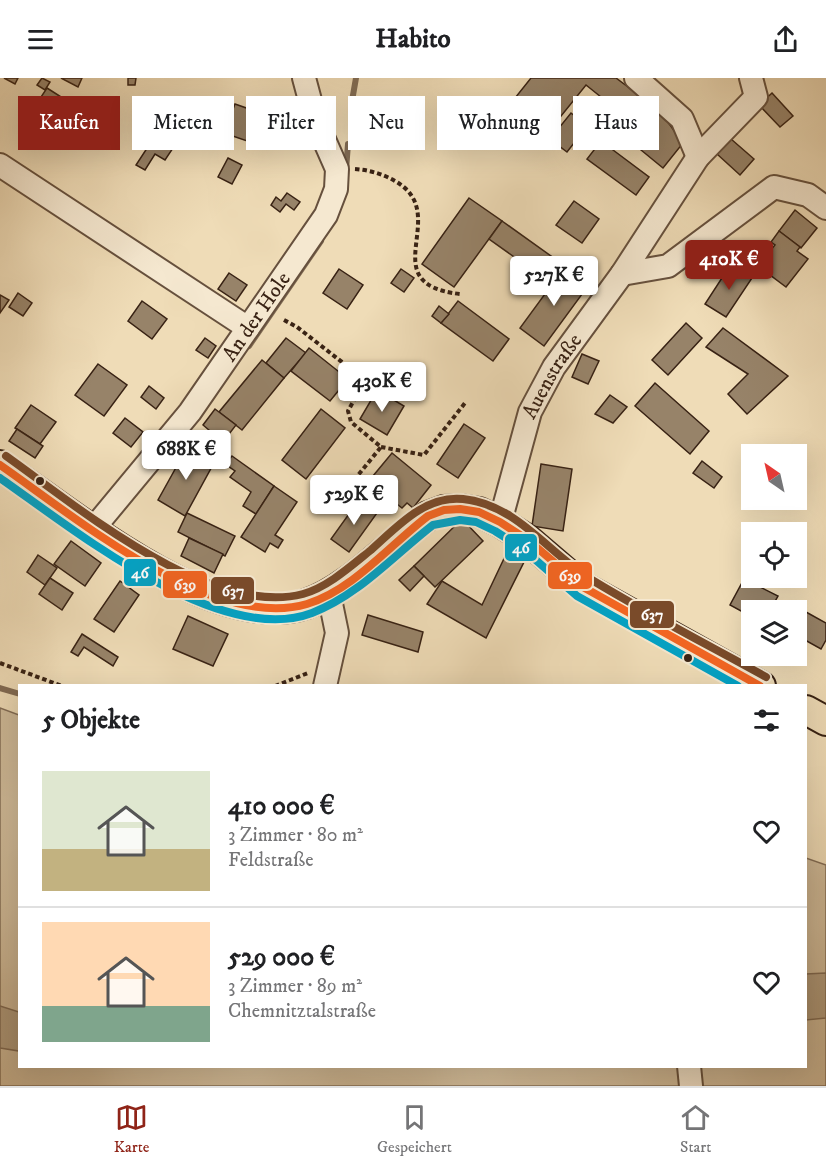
<!DOCTYPE html>
<html lang="de">
<meta charset="utf-8">
<style>
:root{--surface:#fff;--page:#f6f6f6;--text:#202124;--muted:#757577;--line:#e0e0e0;--accent:#8f2418}
body{margin:0;font-family:"IM FELL DW Pica",serif;background:var(--page);color:var(--text);height:100vh;display:flex;flex-direction:column;font-size:22px;white-space:nowrap}
*{box-sizing:border-box;margin:0}
p{font-size:20px;color:var(--muted)}
.icon{flex:none;width:33px;height:33px;fill:none;stroke:currentColor;stroke-width:2;stroke-linecap:round;stroke-linejoin:round}
.map{position:relative;flex:1;overflow:hidden}
.sheet{position:absolute;left:18px;top:606px;width:789px;height:384px;display:flex;flex-direction:column;background:var(--surface);border-radius:0px;box-shadow:0 6px 24px #0002}
.sheet>*{flex:none}
.hud{position:absolute;left:18px;top:18px;width:790px;height:54px;display:flex;gap:12px}
.needle{width:39px;rotate:326deg}
.fabs{position:absolute;left:741px;top:366px;display:grid;gap:12px}
.fabs a{display:grid;place-items:center;width:66px;height:66px;border-radius:0px;background:var(--surface);box-shadow:0 6px 24px #0002;font-size:30px}
.price{position:absolute;translate:-50% -51px;padding:0 14px;border-radius:6px;background:#fff;color:#222;font-size:20px;line-height:39px;filter:drop-shadow(0 2px 3px #0008)}
.price::after{content:'';position:absolute;left:50%;top:36px;width:18px;height:14px;margin-left:-9px;background:inherit;clip-path:polygon(0 0,100% 0,50% 100%)}
.price.selected{background:var(--accent);color:#fff}
ul{padding:0;list-style:none}
li{display:flex;align-items:center;gap:18px;height:150px;padding:0 24px}
li+li{border-top:2px solid var(--line)}
li span{display:grid;place-items:center;flex:none;width:168px;height:120px;border-radius:0px;color:#555}
li>.icon{margin-inline-start:auto}
span .icon{width:72px;height:72px;fill:#fffc;stroke-width:1}
li b{font-size:26px}
h2{display:flex;justify-content:space-between;align-items:center;height:72px;padding:0 24px;font-size:26px}
.pill{padding:0 21px;border-radius:0px;background:var(--surface);box-shadow:0 6px 24px #0002;font-size:21px;line-height:54px}
.pill.selected{background:var(--accent);color:#fff}
header{display:flex;justify-content:space-between;align-items:center;height:78px;padding:0 24px;background:var(--surface);font-size:27px;font-weight:800}
.tab-bar{display:flex;justify-content:space-around;align-items:center;height:84px;border-top:2px solid var(--line);background:var(--surface);font-size:16px;color:var(--muted)}
.tab-bar a{display:grid;justify-items:center;gap:3px}
.tab-bar .selected{color:var(--accent)}
.map>svg:first-child{display:block}
.green{fill:#d0bc9b;stroke:#846f58;stroke-width:1.5}
.water{fill:#b19d80;stroke:#816c55;stroke-width:1.5}
.lines{fill:none;stroke-linecap:round;stroke-linejoin:round}
.stream{stroke:#816c55;stroke-width:6}
.building{fill:#978369;stroke:#382214;stroke-width:1.5}
.minor-casing{stroke:#66503d;stroke-width:26}
.major-casing{stroke:#382214;stroke-width:32}
.path{stroke:#382214;stroke-width:4;stroke-dasharray:4.5 3;stroke-linecap:butt}
.minor{stroke:#f5e8d0;stroke-width:22}
.major{stroke:#efdcb7;stroke-width:28}
.bus-1-casing{stroke:#f5e8d0;stroke-width:12}
.bus-2-casing{stroke:#f5e8d0;stroke-width:12}
.bus-3-casing{stroke:#f5e8d0;stroke-width:12}
.bus-1{stroke:#f26522;stroke-width:8}
.bus-2{stroke:#03a2c5;stroke-width:8}
.bus-3{stroke:#7a4b2a;stroke-width:8}
.bus-dot{fill:#382214;stroke:#f5e8d0;stroke-width:2}
.labels{text-anchor:middle;stroke-width:5;stroke-linejoin:round;paint-order:stroke}
.street-label{font-size:21px;fill:#382214;stroke:#f5e8d0}
.line-badge{stroke:#f5e8d0;stroke-width:2}
.badge-label{font-size:16px;text-anchor:middle;font-weight:bold;fill:#fff}
</style>
<header><svg class="icon" aria-label="menu" viewBox="0 0 24 24"><path d="M4 6h16M4 12h16M4 18h16"/></svg>Habito<svg class="icon" aria-label="share" viewBox="0 0 24 24"><path d="M12 15V3M7 8l5-5 5 5M5 13v7h14v-7"/></svg></header>
<div class="map">
<svg width="826" height="1008" viewBox="0 0 826 1008">
<rect width="100%" height="100%" fill="#efdcb7"/>
<filter id="stains"><feTurbulence type="fractalNoise" baseFrequency=".00333" numOctaves="4"/><feColorMatrix values="0 0 0 0 .2 0 0 0 0 .09 0 0 0 0 .02 0 0 0 .5 -.17"/></filter>
<radialGradient id="worn" r=".72"><stop offset=".6" stop-color="#630" stop-opacity="0"/><stop offset="1" stop-color="#630" stop-opacity=".3"/></radialGradient>
<!-- green -->
<polygon class="green" points="0,630 19,637 20,988 806,988 806,780 826,787 826,1008 0,1008"/>
<!-- water -->
<g class="water">
<polygon points="826,895 826,940 806,942 806,896"/>
<polygon points="0,928 19,934 19,973 0,970"/>
</g>
<g class="lines">
<!-- stream -->
<g class="stream">
<polyline points="352,23 356,0"/>
<polyline points="346,92 348,66"/>
<polyline points="249,268 321,163"/>
<polyline points="0,610 20,616"/>
</g>
</g>
<!-- building -->
<g class="building">
<polygon points="4,0 18,0 15,6"/>
<polygon points="42,0 50,4 45,12 37,7"/>
<polygon points="61,0 82,0 78,9"/>
<polygon points="128,0 136,0 135,7 128,7"/>
<polygon points="531,0 616,0 660,33 683,65 663,90 641,72 652,60 586,7 553,48 515,20"/>
<polygon points="47,10 69,24 64,33 56,28 48,40 33,31"/>
<polygon points="772,15 793,38 780,49 759,27"/>
<polygon points="156,26 163,29 160,36 181,44 177,52 150,41"/>
<polygon points="235,26 269,38 259,67 224,55"/>
<polygon points="85,28 96,36 89,46 78,38"/>
<polygon points="571,35 595,54 581,71 574,65 567,74 550,61"/>
<polygon points="192,37 214,46 206,66 190,60 194,49 188,46"/>
<polygon points="155,58 173,70 165,82 155,76 145,92 136,87"/>
<polygon points="731,61 754,81 740,97 717,76"/>
<polygon points="601,63 649,99 636,117 587,81"/>
<polygon points="228,80 242,87 232,106 218,99"/>
<polygon points="287,115 300,124 294,132 286,126 280,134 271,127 276,119 281,123"/>
<polygon points="469,120 502,143 454,209 422,186"/>
<polygon points="574,123 599,141 582,165 556,147"/>
<polygon points="795,132 817,150 801,170 779,153"/>
<polygon points="502,143 558,183 545,201 489,161"/>
<polygon points="779,153 800,169 797,173 808,181 786,209 758,188 775,167 771,164"/>
<polygon points="731,186 752,200 726,239 705,226"/>
<polygon points="564,190 588,208 544,268 520,250"/>
<polygon points="339,191 363,207 347,231 323,215"/>
<polygon points="401,191 414,200 404,214 391,205"/>
<polygon points="229,195 247,207 236,223 218,211"/>
<polygon points="18,215 32,225 23,238 9,229"/>
<polygon points="0,217 9,222 0,235"/>
<polygon points="142,223 167,241 152,261 128,243"/>
<polygon points="458,223 509,261 493,283 441,245"/>
<polygon points="439,228 449,236 441,245 432,238"/>
<polygon points="686,245 702,260 668,297 652,282"/>
<polygon points="723,250 788,298 747,336 728,316 748,296 706,269"/>
<polygon points="205,260 216,268 208,280 196,272"/>
<polygon points="286,260 306,275 284,300 266,285"/>
<polygon points="309,270 348,301 330,323 291,293"/>
<polygon points="582,276 599,283 588,306 572,299"/>
<polygon points="262,282 284,300 242,352 219,334"/>
<polygon points="98,286 127,307 104,338 75,317"/>
<polygon points="655,305 709,353 690,376 635,328"/>
<polygon points="149,308 164,320 156,331 141,319"/>
<polygon points="377,312 404,328 387,357 360,341"/>
<polygon points="610,317 627,329 613,345 595,336"/>
<polygon points="31,327 56,344 40,366 15,350"/>
<polygon points="215,331 236,347 223,364 203,347"/>
<polygon points="321,331 345,350 306,401 282,382"/>
<polygon points="125,340 143,354 131,369 113,355"/>
<polygon points="464,346 485,360 458,400 437,386"/>
<polygon points="17,351 43,368 35,380 9,363"/>
<polygon points="188,368 215,383 185,438 158,422"/>
<polygon points="392,375 431,407 413,430 407,425 402,430 387,418 391,413 373,398"/>
<polygon points="232,378 274,408 256,436 243,428 251,414 230,399 235,393 225,386"/>
<polygon points="702,383 722,399 714,410 693,395"/>
<polygon points="541,386 572,391 563,453 532,448"/>
<polygon points="274,408 297,424 275,457 283,462 278,470 270,465 265,474 241,459"/>
<polygon points="359,422 377,435 349,474 331,461"/>
<polygon points="187,435 235,458 225,478 178,454"/>
<polygon points="462,441 483,463 435,509 414,488"/>
<polygon points="189,460 223,476 214,495 181,478"/>
<polygon points="71,463 101,485 85,508 54,486"/>
<polygon points="509,470 527,478 486,560 427,526 442,503 482,527"/>
<polygon points="38,477 57,490 45,507 27,494"/>
<polygon points="414,488 424,498 410,513 399,502"/>
<polygon points="50,500 73,515 62,532 39,516"/>
<polygon points="744,501 778,518 770,532 752,532 752,539 730,527"/>
<polygon points="120,503 139,517 114,554 94,541"/>
<polygon points="806,534 826,545 826,562 821,571 796,557 796,550"/>
<polygon points="368,537 423,554 418,574 362,557"/>
<polygon points="188,538 228,556 213,588 173,571"/>
<polygon points="82,556 118,579 113,588 84,569 78,578 71,574"/>
</g>
<g class="lines">
<!-- minor casing -->
<g class="minor-casing">
<g id="minor">
<polyline points="636,0 682,41 698,79"/>
<polyline points="0,87 248,250"/>
<polyline points="622,196 668,188 774,109 808,117 826,130"/>
<path id="s1" d="M500,444L530,334L554,289L622,196L698,79L756,19L751,0"/>
<path id="s2" d="M93,451L190,334L326,137L336,111L337,91L315,41L304,0"/>
<polyline points="325,608 337,555 329,516"/>
<polyline points="689,988 691,1008"/>
</g>
</g>
<!-- major casing -->
<g class="major-casing">
<g id="major">
<path d="M0,387C72,435 216,557 306,526C350,511 390,465 428,438L444,432L460,431L479,434L500,444L528,462L583,509L761,608"/>
<polyline points="806,632 826,643"/>
</g>
</g>
<!-- path -->
<g class="path">
<path d="M355,91C369,92 383,96 395,103C454,136 370,206 460,216"/>
<polyline points="284,242 297,249 365,302 348,333 351,344 381,369 328,434"/>
<polyline points="381,369 424,377 465,325"/>
<polyline points="0,585 62,608"/>
<polyline points="275,608 308,595"/>
</g>
<!-- minor -->
<use href="#minor" class="minor"/>
<!-- major -->
<use href="#major" class="major"/>
<!-- bus-1 casing -->
<g class="bus-1-casing">
<path id="bus-1" d="M0,387C74,438 212,554 307,526C353,512 390,467 428,438L444,432L460,431L479,434L500,444L528,462L583,509L760,608"/>
</g>
<!-- bus-2 casing -->
<g class="bus-2-casing">
<path id="bus-2" d="M0,400C72,450 219,570 312,535C359,517 394,477 433,447L460,442L476,444L495,453L522,470L577,518L738,608"/>
</g>
<!-- bus-3 casing -->
<g class="bus-3-casing">
<path id="bus-3" d="M6,378C78,429 210,540 303,516C328,509 351,488 371,472C397,449 425,417 463,421C518,427 548,475 592,502C648,536 708,567 766,599"/>
</g>
<!-- bus-1 -->
<use href="#bus-1" class="bus-1"/>
<!-- bus-2 -->
<use href="#bus-2" class="bus-2"/>
<!-- bus-3 -->
<use href="#bus-3" class="bus-3"/>
</g>
<!-- markers -->
<g class="bus-dot">
<circle cx="40" cy="403" r="5"/>
<circle cx="688" cy="580" r="5"/>
</g>
<g class="labels">
<!-- street labels -->
<g class="street-label">
<text dy="7" stroke="none"><textPath href="#s2" startOffset="268">An der Hole</textPath></text>
<text dy="7" stroke="none"><textPath href="#s1" startOffset="156">Auenstraße</textPath></text>
</g>
</g>
<g class="line-badge">
<rect x="504" y="455" width="34" height="29" rx="6" fill="#03a2c5"/>
<rect x="123" y="480" width="34" height="29" rx="6" fill="#03a2c5"/>
<rect x="547" y="483" width="46" height="29" rx="6" fill="#f26522"/>
<rect x="162" y="492" width="46" height="29" rx="6" fill="#f26522"/>
<rect x="210" y="498" width="45" height="29" rx="6" fill="#7a4b2a"/>
<rect x="629" y="522" width="46" height="29" rx="6" fill="#7a4b2a"/>
</g>
<g class="badge-label">
<text x="521" y="475">46</text>
<text x="140" y="500">46</text>
<text x="570" y="503">639</text>
<text x="185" y="512">639</text>
<text x="233" y="518">637</text>
<text x="652" y="542">637</text>
</g>
<rect width="100%" height="100%" filter="url(#stains)"/>
<rect width="100%" height="100%" fill="url(#worn)"/>
</svg>
<div class="fabs">
<a><svg class="needle" viewBox="-14 -14 28 28"><path d="M0-13l5 13h-10z" fill="#e53935"/><path d="M0 13l5-13h-10z" fill="#757577"/></svg></a>
<a><svg class="icon" aria-label="locate" viewBox="0 0 24 24"><circle cx="12" cy="12" r="6"/><path d="M12 2v4M12 18v4M2 12h4M18 12h4"/></svg></a>
<a><svg class="icon" aria-label="layers" viewBox="0 0 24 24"><path d="M12 4l9 5-9 5-9-5zM3 14l9 5 9-5"/></svg></a>
</div>
<b class="price selected" style="left:729px;top:213px">410K €</b>
<b class="price" style="left:554px;top:229px">527K €</b>
<b class="price" style="left:382px;top:335px">430K €</b>
<b class="price" style="left:186px;top:403px">688K €</b>
<b class="price" style="left:354px;top:448px">529K €</b>
<div class="hud">
<a class="pill selected">Kaufen</a>
<a class="pill">Mieten</a>
<a class="pill">Filter</a>
<a class="pill">Neu</a>
<a class="pill">Wohnung</a>
<a class="pill">Haus</a>
</div>
<section class="sheet">
<h2>5 Objekte<svg class="icon" aria-label="filters" viewBox="0 0 24 24"><path d="M4 7h16M4 17h16"/><circle cx="9" cy="7" r="2"/><circle cx="15" cy="17" r="2"/></svg></h2>
<ul>
<li><span style="background:linear-gradient(#dfe7d0 65%,#c2b280 0)"><svg class="icon" aria-label="home" viewBox="0 0 24 24"><path d="M3 11l9-7 9 7M6 9v11h12V9"/></svg></span><div><b>410 000 €</b><p>3 Zimmer · 80 m²</p><p>Feldstraße</p></div><svg class="icon" aria-label="heart" viewBox="0 0 24 24"><path d="M12 20l-8-8c-3-5 5-10 8-4 3-6 11-1 8 4z"/></svg></li>
<li><span style="background:linear-gradient(#ffd9b3 70%,#7fa58c 0)"><svg class="icon" aria-label="home" viewBox="0 0 24 24"><path d="M3 11l9-7 9 7M6 9v11h12V9"/></svg></span><div><b>529 000 €</b><p>3 Zimmer · 89 m²</p><p>Chemnitztalstraße</p></div><svg class="icon" aria-label="heart" viewBox="0 0 24 24"><path d="M12 20l-8-8c-3-5 5-10 8-4 3-6 11-1 8 4z"/></svg></li>
</ul>
</section>
</div>
<nav class="tab-bar">
<a class="selected"><svg class="icon" aria-label="map" viewBox="0 0 24 24"><path d="M3 6l6-2 6 2 6-2v14l-6 2-6-2-6 2zM9 4v14M15 6v14"/></svg>Karte</a>
<a><svg class="icon" aria-label="saved" viewBox="0 0 24 24"><path d="M7 4h10v16l-5-4-5 4z"/></svg>Gespeichert</a>
<a><svg class="icon" aria-label="home" viewBox="0 0 24 24"><path d="M3 11l9-7 9 7M6 9v11h12V9"/></svg>Start</a>
</nav>
